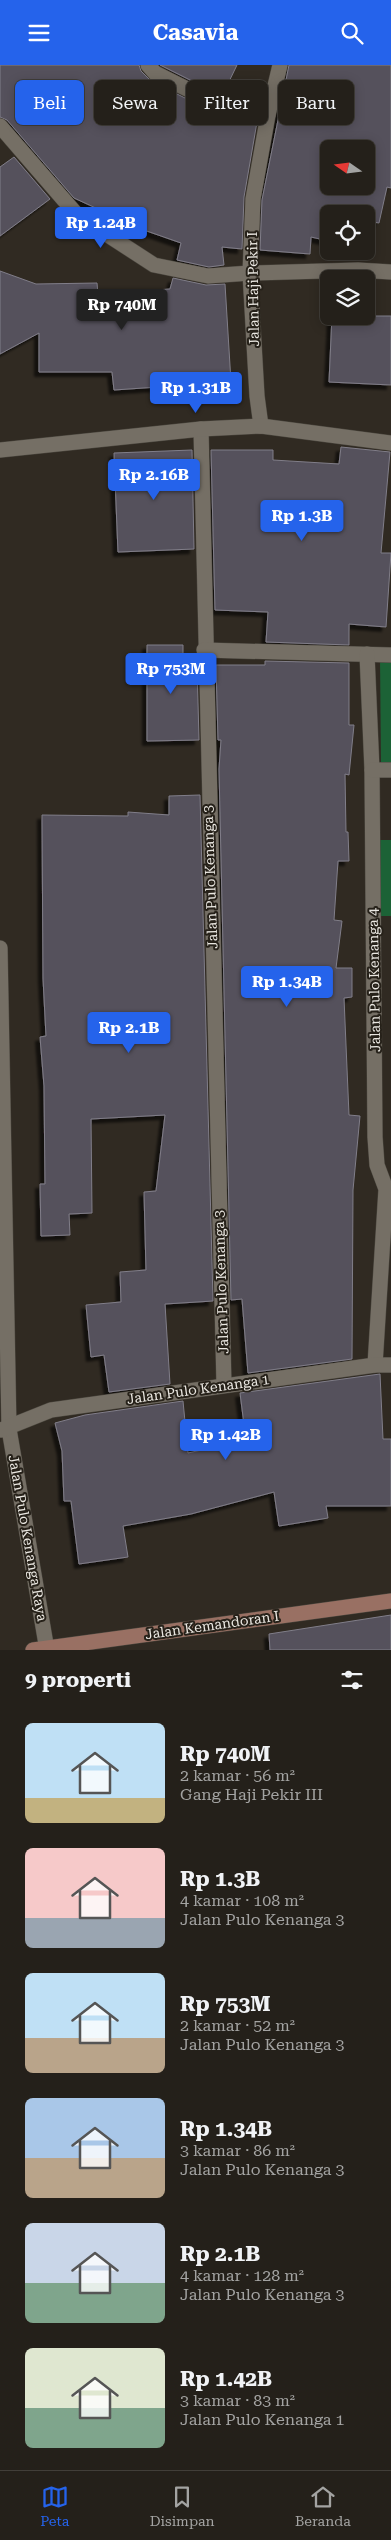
<!DOCTYPE html>
<html lang="id">
<meta charset="utf-8">
<style>
:root{--surface:#24201a;--page:#2c2823;--text:#f1f3f6;--muted:#a3a3a2;--line:#413e39;--accent:#2563eb}
body{margin:0;font-family:"Roboto Serif",serif;background:var(--page);color:var(--text);height:100vh;display:flex;flex-direction:column;font-size:19px;white-space:nowrap}
*{box-sizing:border-box;margin:0}
p{font-size:16px;color:var(--muted)}
.icon{flex:none;width:28px;height:28px;fill:none;stroke:currentColor;stroke-width:2;stroke-linecap:round;stroke-linejoin:round}
.map{position:relative;height:1585px;overflow:hidden}
.sheet{display:flex;flex-direction:column;background:var(--surface);flex:1}
.sheet>*{flex:none}
.banner{position:absolute;left:15px;top:15px;width:361px;height:45px;display:flex;gap:10px}
.needle{width:32px;rotate:284deg}
.buttons{position:absolute;left:320px;top:75px;display:grid;gap:10px}
.buttons a{display:grid;place-items:center;width:55px;height:55px;border-radius:8px;background:var(--surface);box-shadow:0 2px 12px #0003,0 0 0 1px var(--line);font-size:25px}
.price{position:absolute;translate:-50% -42px;padding:0 11px;border-radius:5px;background:var(--accent);color:#fff;font-size:16px;line-height:32px;filter:drop-shadow(0 1px 2px #0008)}
.price::after{content:'';position:absolute;left:50%;top:30px;width:15px;height:11px;margin-left:-8px;background:inherit;clip-path:polygon(0 0,100% 0,50% 100%)}
.price.on{background:#222;color:#fff}
ul{padding:0;list-style:none}
li{display:flex;align-items:center;gap:15px;height:125px;padding:0 25px}
li span{display:grid;place-items:center;flex:none;width:140px;height:100px;border-radius:8px;color:#555}
li>.icon{margin-inline-start:auto}
span .icon{width:60px;height:60px;fill:#fffc;stroke-width:1}
li b{font-size:21px}
h2{display:flex;justify-content:space-between;align-items:center;height:60px;padding:0 25px;font-size:21px}
.tag{padding:0 18px;border-radius:8px;background:var(--surface);box-shadow:0 2px 12px #0003,0 0 0 1px var(--line);font-size:18px;line-height:45px}
.tag.on{background:var(--accent);color:#fff}
header{display:flex;justify-content:space-between;align-items:center;height:65px;padding:0 25px;background:var(--accent);color:#fff;font-size:22px;font-weight:700}
.tab-bar{display:flex;justify-content:space-around;align-items:center;height:70px;border-top:1px solid var(--line);background:var(--surface);font-size:14px;color:var(--muted)}
.tab-bar a{display:grid;justify-items:center;gap:2px}
.tab-bar .on{color:var(--accent)}
.map>svg:first-child{display:block}
.green{fill:#1c6236}
.building{fill:#54515c;stroke:#817e89;fill-rule:evenodd;filter:url(#shadow)}
.lines{fill:none;stroke-linecap:round;stroke-linejoin:round}
.street-casing{stroke:#4a463e;stroke-width:16}
.secondary-casing{stroke:#4a463e;stroke-width:16}
.street{stroke:#756f65;stroke-width:15}
.secondary{stroke:#997063;stroke-width:15}
.labels{text-anchor:middle;stroke-width:4;stroke-linejoin:round;paint-order:stroke}
.street-label{font-size:14px;fill:#eae7e1;stroke:#262119}
</style>
<header><svg class="icon" aria-label="menu" viewBox="0 0 24 24"><path d="M4 6h16M4 12h16M4 18h16"/></svg>Casavia<svg class="icon" aria-label="search" viewBox="0 0 24 24"><circle cx="10" cy="10" r="6"/><path d="M15 15l6 6"/></svg></header>
<div class="map">
<svg width="391" height="1585" viewBox="0 0 391 1585">
<defs>
<filter id="shadow"><feDropShadow dx="-4.5" dy="4.5" stdDeviation="1" flood-color="#0009"/></filter>
</defs>
<rect width="100%" height="100%" fill="#302a22"/>
<!-- green -->
<g class="green">
<polygon points="380,592 391,593 391,699 381,699"/>
<polygon points="378,775 391,775 391,851 377,851"/>
</g>
<!-- building -->
<g class="building">
<polygon points="0,0 139,0 141,6 151,16 215,48 257,57 244,132 242,184 222,182 224,200 209,202 177,195 181,178 121,157 122,155 74,133 7,55 0,52"/>
<polygon points="160,0 237,0 222,31"/>
<path d="M289,0H391V123L387,122L379,158L373,157L367,185L366,149H329V176L311,172L310,189L260,185L262,135ZM329,84H366V121H329Z"/>
<polygon points="14,92 50,134 0,171 0,102"/>
<polygon points="0,206 36,219 97,218 98,229 170,224 173,213 206,220 225,219 231,317 114,325 112,307 39,307 39,268 0,289"/>
<polygon points="332,251 391,251 391,320 329,317"/>
<polygon points="341,382 390,387 381,488 391,488 386,562 349,559 349,580 266,577 268,547 215,545 211,385 273,385 273,395 339,399"/>
<polygon points="192,385 194,484 118,487 114,388"/>
<polygon points="147,580 183,580 183,600 197,600 199,675 147,676"/>
<polygon points="265,596 349,598 349,660 354,660 349,710 345,709 346,767 348,767 349,796 338,796 334,855 342,856 336,903 352,903 352,932 344,933 349,1050 360,1051 353,1125 352,1294 248,1308 242,1234 231,1235 219,704 221,675 218,675 216,600 265,600"/>
<polygon points="200,730 213,1236 165,1239 170,1319 109,1327 104,1290 91,1292 86,1240 121,1237 120,1207 146,1205 144,1127 156,1126 165,1050 91,1054 92,1148 69,1149 70,1170 41,1171 40,1119 45,1119 44,1021 40,972 46,971 43,913 42,750 128,751 128,747 169,750 169,731"/>
<polygon points="380,1309 383,1374 391,1374 391,1441 326,1441 328,1453 279,1461 274,1427 191,1449 123,1461 128,1492 79,1499 71,1436 64,1436 62,1386 55,1358 85,1350 183,1336 188,1388 246,1375 240,1328"/>
<polygon points="391,1550 391,1585 270,1585 269,1569"/>
</g>
<g class="lines">
<!-- street casing -->
<g class="street-casing">
<g id="street">
<polyline points="148,0 155,8 219,40 268,50"/>
<polyline points="0,61 77,150 154,200 208,211 250,208 358,205 391,207"/>
<polyline points="261,361 257,331 250,208 253,134 268,50 280,0"/>
<polyline points="201,364 224,1320"/>
<polyline points="0,385 201,364 261,361 391,378"/>
<polyline points="204,585 391,590"/>
<polyline points="367,589 372,705 375,1072 377,1100 386,1124 375,1300"/>
<polyline points="372,705 391,705"/>
<polyline points="0,883 9,1364 47,1585"/>
<polyline points="1,1365 51,1345 375,1300 391,1300"/>
</g>
</g>
<!-- secondary casing -->
<g class="secondary-casing">
<polyline id="secondary" points="33,1585 391,1536"/>
</g>
<!-- street -->
<use href="#street" class="street"/>
<!-- secondary -->
<use href="#secondary" class="secondary"/>
</g>
<g class="labels">
<!-- street labels -->
<g class="street-label">
<text transform="translate(253 224) rotate(-91)" y="5">Jalan Haji Pekir I</text>
<text transform="translate(210 812) rotate(-92)" y="5">Jalan Pulo Kenanga 3</text>
<text transform="translate(374 915) rotate(-91)" y="5">Jalan Pulo Kenanga 4</text>
<text transform="translate(221 1217) rotate(-92)" y="5">Jalan Pulo Kenanga 3</text>
<text transform="translate(198 1324) rotate(-8)" y="5">Jalan Pulo Kenanga 1</text>
<text transform="translate(28 1473) rotate(80)" y="5">Jalan Pulo Kenanga Raya</text>
<text transform="translate(212 1560) rotate(-8)" y="5">Jalan Kemandoran I</text>
</g>
</g>
</svg>
<div class="buttons">
<a><svg class="needle" viewBox="-14 -14 28 28"><path d="M0-13l5 13h-10z" fill="#e53935"/><path d="M0 13l5-13h-10z" fill="#a3a3a2"/></svg></a>
<a><svg class="icon" aria-label="locate" viewBox="0 0 24 24"><circle cx="12" cy="12" r="6"/><path d="M12 2v4M12 18v4M2 12h4M18 12h4"/></svg></a>
<a><svg class="icon" aria-label="layers" viewBox="0 0 24 24"><path d="M12 4l9 5-9 5-9-5zM3 14l9 5 9-5"/></svg></a>
</div>
<b class="price" style="left:101px;top:184px">Rp 1.24B</b>
<b class="price on" style="left:122px;top:266px">Rp 740M</b>
<b class="price" style="left:196px;top:349px">Rp 1.31B</b>
<b class="price" style="left:154px;top:436px">Rp 2.16B</b>
<b class="price" style="left:302px;top:477px">Rp 1.3B</b>
<b class="price" style="left:171px;top:630px">Rp 753M</b>
<b class="price" style="left:287px;top:943px">Rp 1.34B</b>
<b class="price" style="left:129px;top:989px">Rp 2.1B</b>
<b class="price" style="left:226px;top:1396px">Rp 1.42B</b>
<div class="banner">
<a class="tag on">Beli</a>
<a class="tag">Sewa</a>
<a class="tag">Filter</a>
<a class="tag">Baru</a>
</div>
</div>
<section class="sheet">
<h2>9 properti<svg class="icon" aria-label="filters" viewBox="0 0 24 24"><path d="M4 7h16M4 17h16"/><circle cx="9" cy="7" r="2"/><circle cx="15" cy="17" r="2"/></svg></h2>
<ul>
<li><span style="background:linear-gradient(#bfe0f5 75%,#c2b280 0)"><svg class="icon" aria-label="home" viewBox="0 0 24 24"><path d="M3 11l9-7 9 7M6 9v11h12V9"/></svg></span><div><b>Rp 740M</b><p>2 kamar · 56 m²</p><p>Gang Haji Pekir III</p></div></li>
<li><span style="background:linear-gradient(#f6c9c9 70%,#9aa5b1 0)"><svg class="icon" aria-label="home" viewBox="0 0 24 24"><path d="M3 11l9-7 9 7M6 9v11h12V9"/></svg></span><div><b>Rp 1.3B</b><p>4 kamar · 108 m²</p><p>Jalan Pulo Kenanga 3</p></div></li>
<li><span style="background:linear-gradient(#bfe0f5 65%,#b9a48a 0)"><svg class="icon" aria-label="home" viewBox="0 0 24 24"><path d="M3 11l9-7 9 7M6 9v11h12V9"/></svg></span><div><b>Rp 753M</b><p>2 kamar · 52 m²</p><p>Jalan Pulo Kenanga 3</p></div></li>
<li><span style="background:linear-gradient(#a9c7e8 60%,#b9a48a 0)"><svg class="icon" aria-label="home" viewBox="0 0 24 24"><path d="M3 11l9-7 9 7M6 9v11h12V9"/></svg></span><div><b>Rp 1.34B</b><p>3 kamar · 86 m²</p><p>Jalan Pulo Kenanga 3</p></div></li>
<li><span style="background:linear-gradient(#c9d6e8 60%,#7fa58c 0)"><svg class="icon" aria-label="home" viewBox="0 0 24 24"><path d="M3 11l9-7 9 7M6 9v11h12V9"/></svg></span><div><b>Rp 2.1B</b><p>4 kamar · 128 m²</p><p>Jalan Pulo Kenanga 3</p></div></li>
<li><span style="background:linear-gradient(#dfe7d0 60%,#7fa58c 0)"><svg class="icon" aria-label="home" viewBox="0 0 24 24"><path d="M3 11l9-7 9 7M6 9v11h12V9"/></svg></span><div><b>Rp 1.42B</b><p>3 kamar · 83 m²</p><p>Jalan Pulo Kenanga 1</p></div></li>
</ul>
</section>
<nav class="tab-bar">
<a class="on"><svg class="icon" aria-label="map" viewBox="0 0 24 24"><path d="M3 6l6-2 6 2 6-2v14l-6 2-6-2-6 2zM9 4v14M15 6v14"/></svg>Peta</a>
<a><svg class="icon" aria-label="saved" viewBox="0 0 24 24"><path d="M7 4h10v16l-5-4-5 4z"/></svg>Disimpan</a>
<a><svg class="icon" aria-label="home" viewBox="0 0 24 24"><path d="M3 11l9-7 9 7M6 9v11h12V9"/></svg>Beranda</a>
</nav>
